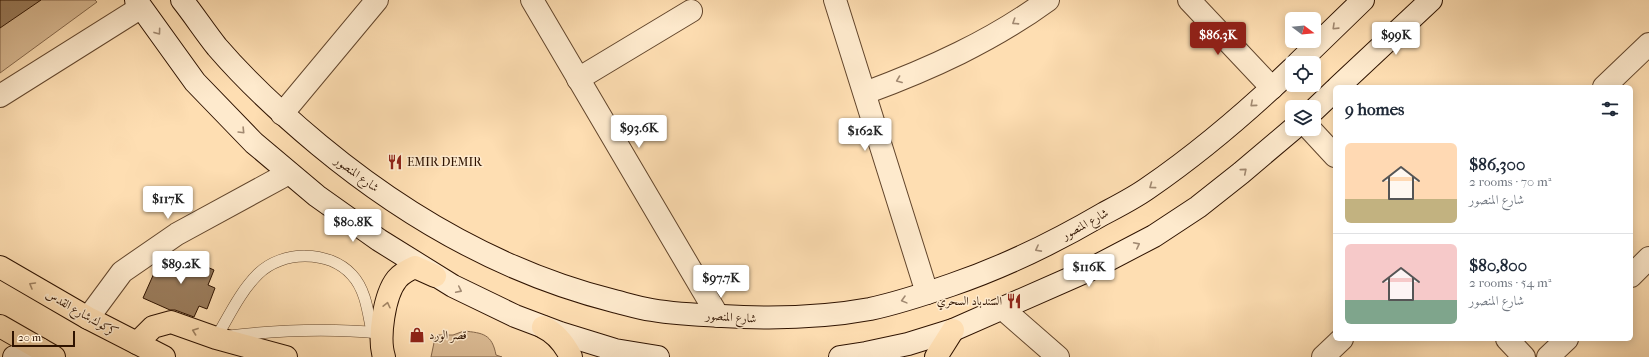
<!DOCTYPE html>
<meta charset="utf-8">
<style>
:root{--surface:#fff;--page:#f2f2f3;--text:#1f2937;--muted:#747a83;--line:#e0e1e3;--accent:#8f2418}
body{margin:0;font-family:"IM FELL French Canon",Amiri,serif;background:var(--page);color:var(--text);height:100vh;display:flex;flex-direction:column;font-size:15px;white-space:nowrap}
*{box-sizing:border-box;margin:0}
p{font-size:13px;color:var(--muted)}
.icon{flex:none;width:22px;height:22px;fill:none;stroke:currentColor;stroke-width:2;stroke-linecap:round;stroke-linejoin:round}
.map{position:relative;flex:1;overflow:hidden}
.sheet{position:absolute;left:1333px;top:85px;width:300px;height:256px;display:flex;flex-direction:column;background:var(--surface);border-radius:6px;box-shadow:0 2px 10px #0003}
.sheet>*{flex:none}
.needle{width:26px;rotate:106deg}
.buttons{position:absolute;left:1285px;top:12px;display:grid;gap:8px}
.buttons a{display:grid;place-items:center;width:36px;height:36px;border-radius:6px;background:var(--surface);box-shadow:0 2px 10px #0003;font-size:20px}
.scale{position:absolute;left:12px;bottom:10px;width:63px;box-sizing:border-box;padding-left:4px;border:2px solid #2f1300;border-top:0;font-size:11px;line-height:14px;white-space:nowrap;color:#2f1300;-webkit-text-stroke:3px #feeacd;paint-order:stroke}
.price{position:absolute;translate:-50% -34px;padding:0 9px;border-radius:4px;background:#fff;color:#222;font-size:13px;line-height:26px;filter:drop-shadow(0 1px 2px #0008)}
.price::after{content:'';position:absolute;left:50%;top:24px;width:12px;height:9px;margin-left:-6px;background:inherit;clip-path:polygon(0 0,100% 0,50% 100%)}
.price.selected{background:var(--accent);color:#fff}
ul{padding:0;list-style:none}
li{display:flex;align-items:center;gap:12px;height:100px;padding:0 12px}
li+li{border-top:1px solid var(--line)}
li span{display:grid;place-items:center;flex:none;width:112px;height:80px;border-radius:6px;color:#555}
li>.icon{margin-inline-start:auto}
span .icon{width:48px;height:48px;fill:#fffc;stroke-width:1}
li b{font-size:17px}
h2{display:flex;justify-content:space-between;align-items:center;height:48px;padding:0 12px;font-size:17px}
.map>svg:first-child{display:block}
.green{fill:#dbbb94;stroke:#85674a}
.building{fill:#9b7d5d;stroke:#2f1300}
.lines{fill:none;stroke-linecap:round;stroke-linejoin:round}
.lane-casing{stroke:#63462c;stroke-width:12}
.street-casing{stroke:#63462c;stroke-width:24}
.secondary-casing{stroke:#2f1300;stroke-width:24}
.primary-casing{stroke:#2f1300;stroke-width:24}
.lane{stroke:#feeacd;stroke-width:11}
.street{stroke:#feeacd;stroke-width:22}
.secondary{stroke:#feeacd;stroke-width:22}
.primary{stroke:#fedeb2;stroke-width:22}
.oneway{stroke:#a18971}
.oneway2{stroke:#a18362}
.labels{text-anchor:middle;stroke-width:3;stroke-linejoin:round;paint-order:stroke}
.poi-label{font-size:12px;fill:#2f1300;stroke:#feeacd;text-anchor:start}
.street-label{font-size:12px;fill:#2f1300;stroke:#feeacd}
</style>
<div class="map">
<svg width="1649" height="357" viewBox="0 0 1649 357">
<rect width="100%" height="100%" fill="#fedeb2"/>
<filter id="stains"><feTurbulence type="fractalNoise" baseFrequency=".005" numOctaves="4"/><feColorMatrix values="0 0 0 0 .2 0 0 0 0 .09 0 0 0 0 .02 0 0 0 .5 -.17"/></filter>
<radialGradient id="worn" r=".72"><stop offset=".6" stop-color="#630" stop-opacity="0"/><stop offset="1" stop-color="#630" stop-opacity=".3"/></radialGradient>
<!-- green -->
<g class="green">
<polygon points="0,0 95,0 97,2 0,73"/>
<path d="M464,331C483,333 492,334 496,355L502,357H431L435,338L438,335H453Z"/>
</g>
<!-- building -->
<g class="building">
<polygon points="0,0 41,0 0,28"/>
<polygon points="173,252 214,270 208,285 215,288 207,309 199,306 194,317 175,310 170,310 143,298 159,262"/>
</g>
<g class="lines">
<!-- lane casing -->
<g class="lane-casing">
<g id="lane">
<path d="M229,336C279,330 329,328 379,333"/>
<path d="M216,338C229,316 240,292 258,274C282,250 329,250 352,275C366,290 368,313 372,332"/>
</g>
</g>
<!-- street casing -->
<g class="street-casing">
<g id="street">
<polyline points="532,0 718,316"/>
<polyline points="835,0 927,293"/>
<polyline points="1189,0 1272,88"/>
<polyline points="578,79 691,11"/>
<polyline points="1604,87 1649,44"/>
<path d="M865,93C930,69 992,41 1048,0"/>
<polyline points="0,96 140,8"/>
<polyline points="282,114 377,0"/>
<polyline points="1310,129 1335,156"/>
<polyline points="1631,276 1649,258"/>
<polyline points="1003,309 1058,357"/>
<polyline points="88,318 122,272 177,234 289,173"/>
<polyline points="1507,339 1524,357"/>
<polyline points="1323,357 1342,339"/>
<polyline points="1548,357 1567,339"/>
</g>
</g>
<!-- secondary casing -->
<g class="secondary-casing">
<g id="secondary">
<polyline points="136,0 195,82 254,143 317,196 379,240 453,286 515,316 560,333 615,350 658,357"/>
<path d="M182,0C194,15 205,32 217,47C248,83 283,115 319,145C407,218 503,273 614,301C626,304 639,308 652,310C675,314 699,315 722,316C773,319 821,318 870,309C898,303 925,294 951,285C1004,267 1055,242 1103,214C1118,206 1134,198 1148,188C1199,153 1247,112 1292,69"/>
<polyline points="1298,63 1363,0"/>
<polyline points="1338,87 1431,0"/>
<polyline points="1314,110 1335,90"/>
<polyline points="14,357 40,349"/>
<polyline points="840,357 866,353 908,344 953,330 1087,271 1154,236 1198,207 1241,173 1293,129"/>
</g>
</g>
<!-- primary casing -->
<g class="primary-casing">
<g id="primary">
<polyline points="0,267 88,318 164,357"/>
<polyline points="0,326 54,357"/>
<path d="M543,327C556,333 564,343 571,357"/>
<polyline points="137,343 153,327 171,322 216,338 286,357"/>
<path d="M384,357C378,338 384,295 397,279C402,273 408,270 415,267L435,276"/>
<polyline points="936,357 953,330"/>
</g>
</g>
<!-- lane -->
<use href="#lane" class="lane"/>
<!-- street -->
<use href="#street" class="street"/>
<!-- secondary -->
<use href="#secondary" class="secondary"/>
<!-- primary -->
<use href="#primary" class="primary"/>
</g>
<!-- one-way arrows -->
<defs><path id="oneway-chevron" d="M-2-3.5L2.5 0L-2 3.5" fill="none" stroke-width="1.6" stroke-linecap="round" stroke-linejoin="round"/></defs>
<g class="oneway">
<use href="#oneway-chevron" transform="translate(1015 22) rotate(147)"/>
<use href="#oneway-chevron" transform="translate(1335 27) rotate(136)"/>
<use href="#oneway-chevron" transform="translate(158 32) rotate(54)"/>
<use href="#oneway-chevron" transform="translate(899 80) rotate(159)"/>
<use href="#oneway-chevron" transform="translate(1253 104) rotate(139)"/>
<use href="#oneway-chevron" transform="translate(242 131) rotate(46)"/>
<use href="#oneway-chevron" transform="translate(1244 171) rotate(-40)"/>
<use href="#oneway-chevron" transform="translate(1152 186) rotate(144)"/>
<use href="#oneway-chevron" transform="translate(1137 245) rotate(-27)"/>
<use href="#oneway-chevron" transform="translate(1038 249) rotate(152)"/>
<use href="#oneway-chevron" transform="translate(459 290) rotate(26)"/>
<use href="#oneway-chevron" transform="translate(904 300) rotate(165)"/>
</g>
<g class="oneway2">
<use href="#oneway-chevron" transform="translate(32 285) rotate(-150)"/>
<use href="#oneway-chevron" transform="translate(387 305) rotate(-77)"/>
<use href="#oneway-chevron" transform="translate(195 331) rotate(-160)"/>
</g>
<!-- icons -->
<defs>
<g id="restaurant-bare" transform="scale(1.2)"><path d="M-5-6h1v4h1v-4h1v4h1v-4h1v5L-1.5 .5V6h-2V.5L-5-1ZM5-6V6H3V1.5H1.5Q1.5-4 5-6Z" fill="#8f2418" stroke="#feeacd" stroke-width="2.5" paint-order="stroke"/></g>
<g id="shop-bare" transform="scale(1.2)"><path d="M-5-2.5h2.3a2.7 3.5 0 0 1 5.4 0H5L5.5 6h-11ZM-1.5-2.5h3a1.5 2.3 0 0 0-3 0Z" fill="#8f2418" stroke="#feeacd" stroke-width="2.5" paint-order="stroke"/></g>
</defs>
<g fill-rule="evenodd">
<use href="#restaurant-bare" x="395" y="162"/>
<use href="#restaurant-bare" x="1014" y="301"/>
<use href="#shop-bare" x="417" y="335"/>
</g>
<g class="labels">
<!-- poi labels -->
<g class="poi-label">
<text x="407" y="166">EMIR DEMIR</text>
<text x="1002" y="305" text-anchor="end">السندباد السحري</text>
<text x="429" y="339">قصر الورد</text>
</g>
<!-- street labels -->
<g class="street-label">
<text transform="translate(357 174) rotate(36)" y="4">شارع المنصور</text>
<text transform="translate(1085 224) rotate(-29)" y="4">شارع المنصور</text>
<text transform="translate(82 313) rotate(30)" y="4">كركوك,شارع القدس</text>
<text transform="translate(731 317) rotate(4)" y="4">شارع المنصور</text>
</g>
</g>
<rect width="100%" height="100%" filter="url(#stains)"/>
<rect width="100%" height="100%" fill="url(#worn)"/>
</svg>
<div class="buttons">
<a><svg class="needle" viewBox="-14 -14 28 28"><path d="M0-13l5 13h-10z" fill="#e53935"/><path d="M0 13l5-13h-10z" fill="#747a83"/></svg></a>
<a><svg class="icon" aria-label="locate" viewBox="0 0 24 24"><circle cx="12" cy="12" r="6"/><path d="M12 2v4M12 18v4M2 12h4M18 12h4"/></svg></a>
<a><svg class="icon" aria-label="layers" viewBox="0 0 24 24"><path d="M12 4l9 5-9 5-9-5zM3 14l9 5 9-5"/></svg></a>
</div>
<div class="scale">20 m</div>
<b class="price selected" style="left:1218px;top:56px">$86.3K</b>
<b class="price" style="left:1396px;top:56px">$99K</b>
<b class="price" style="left:639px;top:149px">$93.6K</b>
<b class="price" style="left:865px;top:152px">$162K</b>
<b class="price" style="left:168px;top:220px">$117K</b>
<b class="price" style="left:353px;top:243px">$80.8K</b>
<b class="price" style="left:181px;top:285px">$89.2K</b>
<b class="price" style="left:1089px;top:288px">$116K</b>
<b class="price" style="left:721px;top:299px">$97.7K</b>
<section class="sheet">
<h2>9 homes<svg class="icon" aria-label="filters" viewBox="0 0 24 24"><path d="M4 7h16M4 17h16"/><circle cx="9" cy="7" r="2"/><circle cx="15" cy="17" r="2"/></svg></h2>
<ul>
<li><span style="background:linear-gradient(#ffd9b3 70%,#c2b280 0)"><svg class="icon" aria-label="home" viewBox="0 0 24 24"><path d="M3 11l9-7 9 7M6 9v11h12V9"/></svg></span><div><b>$86,300</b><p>2 rooms · 70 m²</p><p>شارع المنصور</p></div></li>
<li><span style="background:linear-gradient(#f6c9c9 70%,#7fa58c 0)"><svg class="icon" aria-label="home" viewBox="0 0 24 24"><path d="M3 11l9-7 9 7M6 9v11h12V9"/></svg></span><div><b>$80,800</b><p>2 rooms · 54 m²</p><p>شارع المنصور</p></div></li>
</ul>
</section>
</div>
